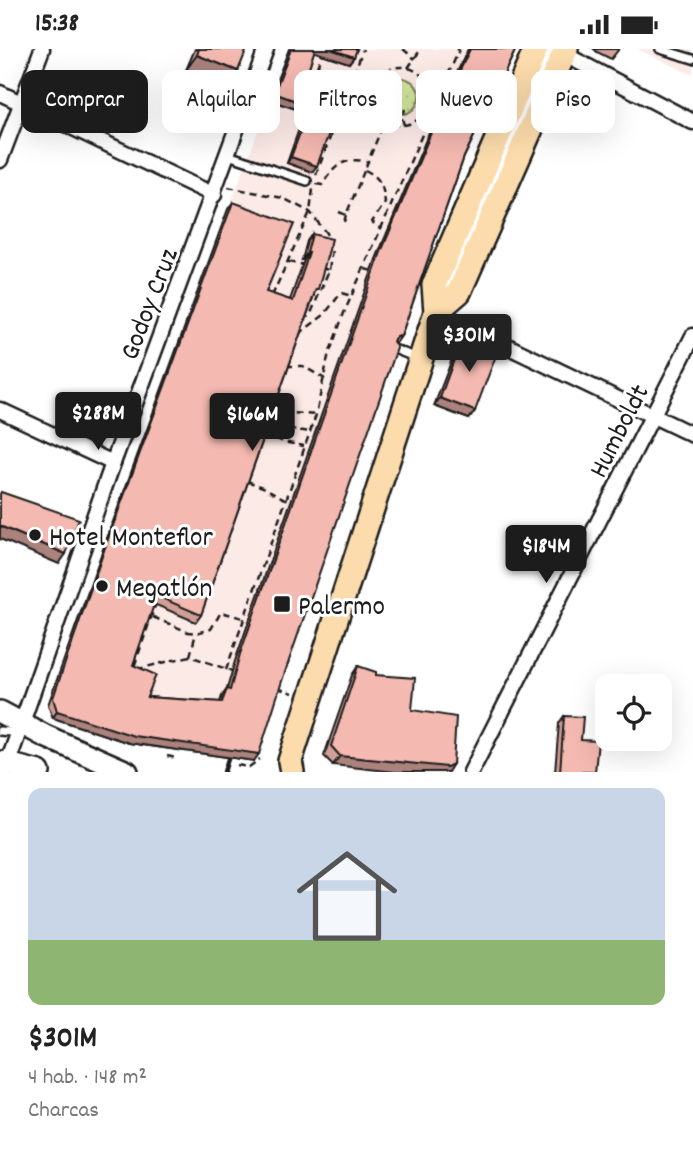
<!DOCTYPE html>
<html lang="es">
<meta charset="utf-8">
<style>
:root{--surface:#fff;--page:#f2f2f2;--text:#222;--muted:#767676;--line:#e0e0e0;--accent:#1c1c1c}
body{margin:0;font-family:Dekko,sans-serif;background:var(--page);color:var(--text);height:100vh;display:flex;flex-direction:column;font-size:26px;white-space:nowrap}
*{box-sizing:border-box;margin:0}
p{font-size:23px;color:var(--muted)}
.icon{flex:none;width:38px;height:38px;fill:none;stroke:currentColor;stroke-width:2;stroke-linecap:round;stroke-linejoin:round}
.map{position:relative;height:723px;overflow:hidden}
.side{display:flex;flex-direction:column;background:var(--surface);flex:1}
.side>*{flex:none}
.guide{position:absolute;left:21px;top:21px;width:651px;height:63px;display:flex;gap:14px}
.controls{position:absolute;left:595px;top:625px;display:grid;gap:14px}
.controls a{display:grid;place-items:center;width:77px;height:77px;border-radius:14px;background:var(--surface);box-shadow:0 7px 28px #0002;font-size:35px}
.price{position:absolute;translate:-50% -60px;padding:0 16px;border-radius:7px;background:var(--accent);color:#fff;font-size:23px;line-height:46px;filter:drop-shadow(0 2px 4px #0008)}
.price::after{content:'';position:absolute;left:50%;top:42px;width:21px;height:16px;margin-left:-10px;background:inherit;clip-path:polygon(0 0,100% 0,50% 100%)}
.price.current{background:#222;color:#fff}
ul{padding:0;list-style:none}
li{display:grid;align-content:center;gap:14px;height:371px;padding:0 28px}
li+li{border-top:2px solid var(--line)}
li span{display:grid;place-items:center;height:217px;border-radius:14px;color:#555}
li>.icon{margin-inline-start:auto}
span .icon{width:126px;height:126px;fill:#fffc;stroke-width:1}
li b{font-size:30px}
.tag{padding:0 24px;border-radius:14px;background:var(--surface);box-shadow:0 7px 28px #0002;font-size:24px;line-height:63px}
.tag.current{background:var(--accent);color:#fff}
.status{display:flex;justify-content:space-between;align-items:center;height:49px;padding:0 35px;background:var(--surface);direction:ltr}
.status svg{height:19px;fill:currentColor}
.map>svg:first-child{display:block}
.built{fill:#fceae7}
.grass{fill:url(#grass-dots);stroke:#78825c;stroke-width:2}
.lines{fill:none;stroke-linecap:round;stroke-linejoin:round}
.service-casing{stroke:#1c1c1c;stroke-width:12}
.minor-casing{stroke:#1c1c1c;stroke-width:19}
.secondary-casing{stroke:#1c1c1c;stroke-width:26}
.primary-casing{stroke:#1c1c1c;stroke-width:28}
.path{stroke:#1c1c1c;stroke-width:2.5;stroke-dasharray:7 5;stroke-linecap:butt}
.service{stroke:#fff;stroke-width:7}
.minor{stroke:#fff;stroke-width:14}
.secondary{stroke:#fff;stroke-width:21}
.primary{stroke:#fcdcac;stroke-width:23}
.rail{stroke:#1c1c1c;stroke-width:4.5}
.wall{fill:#d29f97;stroke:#1c1c1c;stroke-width:2}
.shaded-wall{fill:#ab827b;stroke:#1c1c1c;stroke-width:2}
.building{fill:#f4b9b0;stroke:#1c1c1c;stroke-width:2}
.poi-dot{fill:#1c1c1c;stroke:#fff;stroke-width:2.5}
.labels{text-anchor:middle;stroke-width:6;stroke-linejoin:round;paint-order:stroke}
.street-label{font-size:28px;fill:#1c1c1c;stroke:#fff}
.poi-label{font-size:28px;fill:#1c1c1c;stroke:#fff;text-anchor:start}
</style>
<div class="status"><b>15:38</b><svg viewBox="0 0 49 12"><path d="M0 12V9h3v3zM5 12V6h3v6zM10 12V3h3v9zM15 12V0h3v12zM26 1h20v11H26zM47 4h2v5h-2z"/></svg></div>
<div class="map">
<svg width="693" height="723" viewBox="0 0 693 723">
<defs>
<pattern id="grass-dots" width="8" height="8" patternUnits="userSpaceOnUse" patternTransform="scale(1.75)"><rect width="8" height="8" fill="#d4e89d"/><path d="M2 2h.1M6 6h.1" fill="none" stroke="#b5c687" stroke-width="1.8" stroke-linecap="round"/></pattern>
</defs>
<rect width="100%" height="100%" fill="#fff"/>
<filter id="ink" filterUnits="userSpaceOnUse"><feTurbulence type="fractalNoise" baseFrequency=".0143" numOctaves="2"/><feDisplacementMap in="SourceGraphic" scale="14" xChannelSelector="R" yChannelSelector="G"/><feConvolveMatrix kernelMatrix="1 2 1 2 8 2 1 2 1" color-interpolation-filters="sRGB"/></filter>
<g filter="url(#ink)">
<!-- built -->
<g class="built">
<polygon points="289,0 514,0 459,115 416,231 388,320 217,660 56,635 162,337"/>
<polygon points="637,0 693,0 691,5 693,6 693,26"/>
</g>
<!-- grass -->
<circle class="grass" cx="401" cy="47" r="18"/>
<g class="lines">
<!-- service casing -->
<g class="service-casing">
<g id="service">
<polyline points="660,0 693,10"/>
<polyline points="228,106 307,132"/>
<polyline points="444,246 550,0"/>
<polyline points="394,300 417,309"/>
<polyline points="0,682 20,684"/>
</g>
</g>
<!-- minor casing -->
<g class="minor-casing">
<g id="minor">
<polyline points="558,2 693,73"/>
<polyline points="0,44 214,146"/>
<polyline points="0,111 42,0"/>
<polyline points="436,263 693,386"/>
<polyline points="0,361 113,414"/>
<polyline points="5,722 113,414 266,0"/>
<polyline points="471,723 693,287"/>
</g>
</g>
<!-- secondary casing -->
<g class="secondary-casing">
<g id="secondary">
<polyline points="0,663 45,687 127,723"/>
<polyline points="0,713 39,723"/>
</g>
</g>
<!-- primary casing -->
<g class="primary-casing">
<g id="primary">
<polyline points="436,263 459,243 566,0"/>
<polyline points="292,723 290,712 436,263 434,236 536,0"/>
</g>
</g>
<!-- path -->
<g class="path">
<polyline points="403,0 415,10"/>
<polyline points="317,18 324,0"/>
<circle cx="401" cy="47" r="29"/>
<polyline points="408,19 421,0"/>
<polyline points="314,28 317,18 374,35"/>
<polyline points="404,76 402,69 405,60"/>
<path d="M365,121C381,129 383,137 385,154L372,173L381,180"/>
<polyline points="316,126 363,0"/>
<path d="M316,135L322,136C334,117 344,107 368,113"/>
<polyline points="228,138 283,149 310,163 326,184 332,200 329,221"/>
<polyline points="339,163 346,166 385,71"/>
<polyline points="344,173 346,166"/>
<polyline points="288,213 305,216"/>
<polyline points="365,220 372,222"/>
<polyline points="272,247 310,163 313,140"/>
<polyline points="304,273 312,262 329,221 321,219"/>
<polyline points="299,285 324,266 341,244 352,247"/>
<polyline points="286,317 303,317 325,330"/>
<polyline points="274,353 291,364 316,366"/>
<polyline points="267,370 278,378 310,383"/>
<polyline points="265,384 283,393 304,397"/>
<polyline points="247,432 263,438 285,450"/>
<polyline points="158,554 155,557 134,618 138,620 190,607 232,622"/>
<polyline points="153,568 188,583 196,584 211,580 221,563 243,569"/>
<polyline points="190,607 196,584"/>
<polyline points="226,621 316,366 328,308 344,264 459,1 457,0"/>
<polyline points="277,639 293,644"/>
<polyline points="167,707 176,709"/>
<polyline points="237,716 249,718 260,710"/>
</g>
<!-- service -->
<use href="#service" class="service"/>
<!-- minor -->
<use href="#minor" class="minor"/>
<!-- secondary -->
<use href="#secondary" class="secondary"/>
<!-- primary -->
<use href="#primary" class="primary"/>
<!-- rail -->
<polyline class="rail" points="224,723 234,690"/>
</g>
<!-- wall -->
<g class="wall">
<polygon points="195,0 247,0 227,37 186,21"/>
<polygon points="289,0 357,0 349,14 314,2 307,24 345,40 312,123 287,114 305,63 269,51"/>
<polygon points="468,0 516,0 464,108 401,287 396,294 395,294 254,712 129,694 53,669 48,656 104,497 228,160 233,153 266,243 290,251 304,211 302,211 307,192 312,185 314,246 201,566 196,573 154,555 133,616 147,648 220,653 222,647 227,640 235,612 376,210 430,81"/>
<polygon points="594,0 619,0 611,10 597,3"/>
<polygon points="459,297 475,362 469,370 434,357 454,305"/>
<polygon points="358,617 376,626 412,661 333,716 324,707 352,626"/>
<polygon points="564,667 581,691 595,723 555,723 559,674"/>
</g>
<!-- shaded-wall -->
<g class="shaded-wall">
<polygon points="313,0 331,0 354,8 349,14 312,2"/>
<polygon points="197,6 238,22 227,37 186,21"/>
<polygon points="274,44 310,57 305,63 269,51"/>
<polygon points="291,108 317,117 312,123 287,114"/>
<polygon points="307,204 309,204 304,211 302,211"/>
<polygon points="401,287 396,294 391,295 396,288"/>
<polygon points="440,349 475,362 469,370 434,357"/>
<polygon points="0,477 66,505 59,515 0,490"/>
<polygon points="57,662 259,705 254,712 129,694 53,669"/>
<polygon points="340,707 453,715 448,723 395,723 333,716"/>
</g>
<!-- building -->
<g class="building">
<polygon points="199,0 247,0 238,22 197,6"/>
<polygon points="291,0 315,0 307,24 345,40 317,117 291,108 310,57 274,44"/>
<polygon points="331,0 357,0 354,8"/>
<polygon points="470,0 516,0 464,108 401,287 396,288 393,292 397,299 282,632 259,705 134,687 57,662 53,649 108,490 233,153 294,175 266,243 293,252 309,204 307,204 312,185 332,190 318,240 316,240 201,566 157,547 133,616 156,626 147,648 222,653 227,640 230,641 240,605 381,203 435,74"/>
<polygon points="471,291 498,301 475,362 440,349 459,297"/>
<polygon points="1,443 79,470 66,505 0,477 0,445"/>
<polygon points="358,617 376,623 376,626 415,629 412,661 456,668 453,715 447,718 340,707 331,697"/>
<polygon points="564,667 583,668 581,691 598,692 595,723 560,723"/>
</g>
</g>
<!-- markers -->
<g class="poi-dot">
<circle cx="35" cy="486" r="7"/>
<circle cx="102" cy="537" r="7"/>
<rect x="273" y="546" width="18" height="18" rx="3.5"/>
</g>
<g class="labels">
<!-- street labels -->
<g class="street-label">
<text transform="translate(147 254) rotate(-69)" y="10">Godoy Cruz</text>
<text transform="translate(617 381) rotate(-63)" y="10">Humboldt</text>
</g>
<!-- poi labels -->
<g class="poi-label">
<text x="49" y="496">Hotel Monteflor</text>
<text x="116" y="547">Megatlón</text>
<text x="298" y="565">Palermo</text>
</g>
</g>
</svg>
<div class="controls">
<a><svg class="icon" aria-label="locate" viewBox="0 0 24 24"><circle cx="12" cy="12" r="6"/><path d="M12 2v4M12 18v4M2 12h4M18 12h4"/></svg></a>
</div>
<b class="price current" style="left:469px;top:325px">$301M</b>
<b class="price" style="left:98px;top:403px">$288M</b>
<b class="price" style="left:252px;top:404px">$166M</b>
<b class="price" style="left:546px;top:536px">$184M</b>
<div class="guide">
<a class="tag current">Comprar</a>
<a class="tag">Alquilar</a>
<a class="tag">Filtros</a>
<a class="tag">Nuevo</a>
<a class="tag">Piso</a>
</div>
</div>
<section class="side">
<ul>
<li><span style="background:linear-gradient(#c9d6e8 70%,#8fb573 0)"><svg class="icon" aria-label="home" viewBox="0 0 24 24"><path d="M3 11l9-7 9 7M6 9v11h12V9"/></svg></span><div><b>$301M</b><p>4 hab. · 148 m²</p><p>Charcas</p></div></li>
</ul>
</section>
